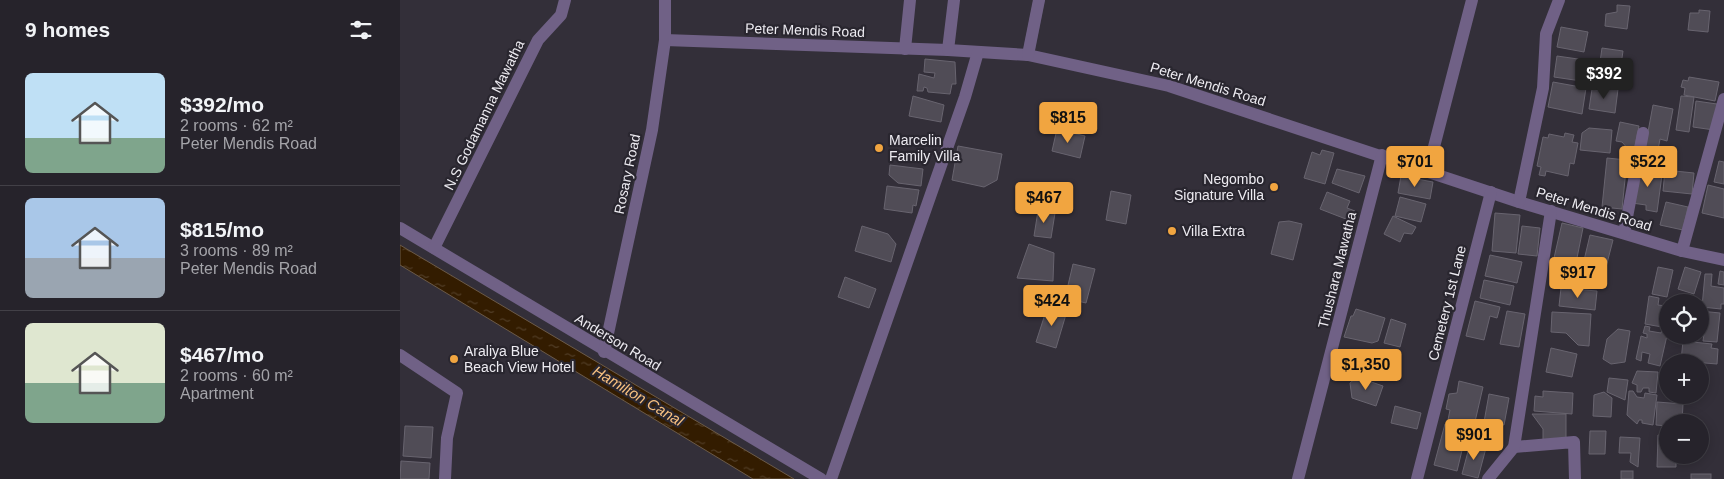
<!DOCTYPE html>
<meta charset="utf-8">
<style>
:root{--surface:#26232b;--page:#322f37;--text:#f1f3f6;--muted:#a4a4a9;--line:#424047;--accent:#f1a540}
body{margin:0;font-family:Helvetica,sans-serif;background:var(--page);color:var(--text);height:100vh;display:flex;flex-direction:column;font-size:19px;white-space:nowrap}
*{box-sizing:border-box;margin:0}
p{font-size:16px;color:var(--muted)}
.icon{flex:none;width:28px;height:28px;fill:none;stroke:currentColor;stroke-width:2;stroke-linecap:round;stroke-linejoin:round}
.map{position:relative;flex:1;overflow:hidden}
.details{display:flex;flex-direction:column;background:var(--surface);width:400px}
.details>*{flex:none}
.fabs{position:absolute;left:1259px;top:294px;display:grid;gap:10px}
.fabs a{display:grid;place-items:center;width:50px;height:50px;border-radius:50%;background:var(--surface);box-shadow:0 2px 12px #0003,0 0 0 1px var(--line);font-size:25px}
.price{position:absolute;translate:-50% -42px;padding:0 11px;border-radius:5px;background:var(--accent);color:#111;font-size:16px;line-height:32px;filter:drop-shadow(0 1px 2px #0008)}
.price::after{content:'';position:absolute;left:50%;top:30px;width:15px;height:11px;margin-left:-8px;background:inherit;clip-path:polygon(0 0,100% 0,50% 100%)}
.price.selected{background:#222;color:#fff}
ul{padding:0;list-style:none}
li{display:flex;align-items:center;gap:15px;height:125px;padding:0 25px}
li+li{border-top:1px solid var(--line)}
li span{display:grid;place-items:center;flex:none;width:140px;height:100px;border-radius:8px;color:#555}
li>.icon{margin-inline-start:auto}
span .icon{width:60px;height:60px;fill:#fffc;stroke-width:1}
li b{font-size:21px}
h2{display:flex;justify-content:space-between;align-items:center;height:60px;padding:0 25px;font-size:21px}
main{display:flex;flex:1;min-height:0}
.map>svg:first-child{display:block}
.water{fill:url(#water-ripples);stroke:#6b5a48}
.building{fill:#504c56;stroke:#68646f}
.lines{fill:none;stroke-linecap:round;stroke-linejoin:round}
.street{stroke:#706186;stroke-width:12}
.poi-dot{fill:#f1a540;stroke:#29262f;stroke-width:2}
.labels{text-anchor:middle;stroke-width:4.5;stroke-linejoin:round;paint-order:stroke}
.street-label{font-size:14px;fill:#edebf1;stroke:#29262f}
.poi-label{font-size:14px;fill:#edebf1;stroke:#29262f;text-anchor:start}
.water-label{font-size:15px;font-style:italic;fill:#f7c080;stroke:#29262f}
</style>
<main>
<section class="details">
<h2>9 homes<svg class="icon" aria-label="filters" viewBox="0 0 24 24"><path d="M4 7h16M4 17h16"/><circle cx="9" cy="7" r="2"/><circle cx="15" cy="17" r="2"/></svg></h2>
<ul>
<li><span style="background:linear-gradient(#bfe0f5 65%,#7fa58c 0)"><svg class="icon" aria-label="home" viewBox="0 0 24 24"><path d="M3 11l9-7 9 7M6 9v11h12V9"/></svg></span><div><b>$392/mo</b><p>2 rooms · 62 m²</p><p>Peter Mendis Road</p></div></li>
<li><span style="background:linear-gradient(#a9c7e8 60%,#9aa5b1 0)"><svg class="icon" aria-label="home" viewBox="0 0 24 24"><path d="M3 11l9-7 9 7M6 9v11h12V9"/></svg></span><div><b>$815/mo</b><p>3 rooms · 89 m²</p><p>Peter Mendis Road</p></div></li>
<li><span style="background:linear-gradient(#dfe7d0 60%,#7fa58c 0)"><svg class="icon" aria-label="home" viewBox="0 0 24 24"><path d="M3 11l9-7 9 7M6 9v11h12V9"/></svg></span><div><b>$467/mo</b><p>2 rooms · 60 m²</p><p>Apartment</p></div></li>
</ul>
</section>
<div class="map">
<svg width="1324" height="479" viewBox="0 0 1324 479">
<defs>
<pattern id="water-ripples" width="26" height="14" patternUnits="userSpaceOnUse" patternTransform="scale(1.25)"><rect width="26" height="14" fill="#331c00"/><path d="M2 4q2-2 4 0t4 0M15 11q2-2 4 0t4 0" fill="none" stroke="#513d26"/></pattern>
</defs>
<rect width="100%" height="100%" fill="#332f39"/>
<!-- water -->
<polygon class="water" points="0,245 394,479 353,479 0,265"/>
<!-- building -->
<g class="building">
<polygon points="1217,5 1230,6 1227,29 1205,26 1206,14 1217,12"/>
<polygon points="1299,10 1310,11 1308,32 1288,30 1290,13 1299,13"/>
<polygon points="1161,27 1188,32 1184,52 1157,47"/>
<polygon points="1202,48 1223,51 1220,72 1199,69"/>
<polygon points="1157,56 1192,61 1188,82 1154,77"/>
<polygon points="525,59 555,62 556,84 552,84 550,94 528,92 527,88 524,87 523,91 517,91 519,74 534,78 535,73 524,72"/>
<polygon points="1289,77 1319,82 1315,101 1284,95 1285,88 1281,87 1283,80 1288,81"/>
<polygon points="1153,82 1186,88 1182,114 1148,107"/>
<polygon points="1205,87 1218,89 1215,113 1189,109 1192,89 1203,91"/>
<polygon points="513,96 544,105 541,122 509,116"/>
<polygon points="1281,96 1294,97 1289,132 1276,130"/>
<polygon points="1296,101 1317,104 1314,130 1293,127"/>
<polygon points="1253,105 1273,109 1267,141 1260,139 1258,150 1245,148"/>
<polygon points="1220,122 1239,126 1234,151 1229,150 1222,142 1216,141"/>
<polygon points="1189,128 1212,130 1210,153 1180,150 1182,133"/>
<polygon points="657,129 685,136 680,158 652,151"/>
<polygon points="1165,133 1174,135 1172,142 1178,143 1174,164 1170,163 1168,176 1146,171 1145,176 1139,175 1141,167 1137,166 1143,137 1148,138 1149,134 1164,137"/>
<polygon points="558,146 602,154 597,180 584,187 552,180"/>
<polygon points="922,150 934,153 925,184 904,178 912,152 920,155"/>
<polygon points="1207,158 1227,160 1222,209 1202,207"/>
<polygon points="1319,161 1324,162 1324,184 1314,182"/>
<polygon points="1242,164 1258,166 1257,175 1262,175 1257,212 1246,210 1246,205 1232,203"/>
<polygon points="490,165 523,169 521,186 498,183 489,175"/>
<polygon points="937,169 965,176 959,193 932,183"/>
<polygon points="1265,170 1294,173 1292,194 1263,191"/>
<polygon points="1001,176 1033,182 1030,199 998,193"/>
<polygon points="1308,185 1324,189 1324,218 1302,213"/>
<polygon points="487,186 519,190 516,206 513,205 512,213 484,209"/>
<polygon points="711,191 731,195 726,224 706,220"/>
<polygon points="927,192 950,201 947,208 955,211 951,221 920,209"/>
<polygon points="1000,197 1026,204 1021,222 995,216"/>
<polygon points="1266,202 1288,207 1283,230 1260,225"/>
<polygon points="638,211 655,213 651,238 634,236"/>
<polygon points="1095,213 1120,215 1116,253 1092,251"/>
<polygon points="993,216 1016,227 1012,234 1004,233 1000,242 984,234"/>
<polygon points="889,221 902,224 893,260 871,254 879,222"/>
<polygon points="1162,223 1183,228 1176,263 1154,258"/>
<polygon points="462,226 488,234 496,244 491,262 455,251"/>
<polygon points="1122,226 1140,228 1137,256 1118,254"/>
<polygon points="1190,235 1213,240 1204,275 1182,269"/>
<polygon points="629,244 654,253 653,281 617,278"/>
<polygon points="1090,255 1122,262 1117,283 1085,276"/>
<polygon points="673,264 695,269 686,303 665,298"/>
<polygon points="1258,267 1273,270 1267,297 1252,294"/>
<polygon points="1285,267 1301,272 1294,294 1278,289"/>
<polygon points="1320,271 1324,272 1324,285 1318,284"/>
<polygon points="1305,274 1312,274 1311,286 1324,288 1324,304 1321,304 1321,309 1302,307"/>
<polygon points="445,277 476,289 469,308 438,297"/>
<polygon points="1084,280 1114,286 1110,305 1080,298"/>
<polygon points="1161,288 1197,291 1195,310 1159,306"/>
<polygon points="1249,296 1259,298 1258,305 1266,306 1267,301 1272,302 1268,302 1268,328 1245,324"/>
<polygon points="1075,301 1100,307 1097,318 1090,316 1084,340 1066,336"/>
<polygon points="648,305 667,311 656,348 636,342"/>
<polygon points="956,309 985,318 978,341 972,343 944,337 951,316 953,316"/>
<polygon points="1107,311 1125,314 1119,347 1100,344"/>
<polygon points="1300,311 1320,313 1317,342 1303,341 1304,334 1300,333"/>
<polygon points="1152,312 1191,314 1189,346 1178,345 1166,333 1151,332"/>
<polygon points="991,319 1006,324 1000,347 984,343"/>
<polygon points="1245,326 1250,327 1249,331 1261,333 1262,330 1268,331 1260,366 1248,363 1250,354 1242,352 1241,361 1236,359 1241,336 1247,338 1247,334 1243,333"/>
<polygon points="1218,329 1230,331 1225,362 1211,364 1203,359 1207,339"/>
<polygon points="1283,341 1312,344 1311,348 1318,349 1317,364 1281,361"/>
<polygon points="1151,348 1177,354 1172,377 1146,372"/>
<polygon points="1237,371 1258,372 1256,393 1249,392 1249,388 1243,388 1241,392 1237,392 1237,385 1232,383"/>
<polygon points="957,377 983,386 976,406 952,398 950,383"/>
<polygon points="1209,378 1228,380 1225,400 1207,392"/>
<polygon points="1059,381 1083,387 1074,426 1048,420 1050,410 1046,409 1049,394 1057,393"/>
<polygon points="1143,391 1173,393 1172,414 1134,411 1135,396 1143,397"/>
<polygon points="1229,391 1233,391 1237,397 1244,398 1245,393 1257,395 1253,425 1242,423 1242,420 1239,420 1237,424 1227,415"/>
<polygon points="1204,392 1212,398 1211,417 1193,416 1194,395"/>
<polygon points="1089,394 1109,398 1104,425 1084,422"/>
<polygon points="1257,402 1283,404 1282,422 1268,422 1268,426 1256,425"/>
<polygon points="995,406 1021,413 1017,429 991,423"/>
<polygon points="1132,414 1166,414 1166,440 1143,440 1143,429"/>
<polygon points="1045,424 1053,426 1051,434 1065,438 1057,471 1034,465"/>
<polygon points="5,426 33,427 31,458 3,456"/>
<polygon points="1190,431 1206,431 1205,454 1189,454"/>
<polygon points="1258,435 1268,435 1268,455 1276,455 1276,467 1257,467"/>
<polygon points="1220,437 1240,438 1238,467 1230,462 1231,453 1219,453"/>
<polygon points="1070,444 1086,448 1078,478 1062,474"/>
<polygon points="1,461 30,463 29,479 0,479"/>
<rect x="1221" y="471" width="12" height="8"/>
<rect x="1291" y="474" width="20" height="5"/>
</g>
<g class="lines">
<!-- street -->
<g class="street">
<polyline points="265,40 548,50 628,55 769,86 1119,202 1282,251 1324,260"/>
<polyline points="505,49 510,0"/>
<polyline points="548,50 554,0"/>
<polyline points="628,55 639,0"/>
<polyline points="1028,170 1072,0"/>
<polyline points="1119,202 1143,88 1146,34 1159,0"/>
<polyline points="0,228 421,479"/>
<polyline points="1224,233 1243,133"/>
<polyline points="34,248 138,40 161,15 165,0"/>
<polyline points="1282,251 1324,99"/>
<polyline points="204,352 252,130 265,40 265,0"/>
<polyline points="0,355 57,393 47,438 45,479"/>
<polyline points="1114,447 1174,442 1175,479"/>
<polyline points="431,479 565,97 578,52"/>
<polyline points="898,479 982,155"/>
<polyline points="1017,479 1091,192"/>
<polyline points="1088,479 1114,447 1151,211"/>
</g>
</g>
<!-- markers -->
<g class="poi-dot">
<circle cx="479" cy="148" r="5"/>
<circle cx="874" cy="187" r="5"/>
<circle cx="772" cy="231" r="5"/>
<circle cx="54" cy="359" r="5"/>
</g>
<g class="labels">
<!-- street labels -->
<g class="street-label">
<text transform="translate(405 30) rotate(2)" y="5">Peter Mendis Road</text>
<text transform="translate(808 84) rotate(17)" y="5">Peter Mendis Road</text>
<text transform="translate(84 115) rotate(-64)" y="5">N.S Godamanna Mawatha</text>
<text transform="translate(227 174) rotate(-78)" y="5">Rosary Road</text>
<text transform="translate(1194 209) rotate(17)" y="5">Peter Mendis Road</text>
<text transform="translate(937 270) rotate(-76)" y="5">Thushara Mawatha</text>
<text transform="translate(1047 303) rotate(-76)" y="5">Cemetery 1st Lane</text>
<text transform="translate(218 342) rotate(31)" y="5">Anderson Road</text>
</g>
<!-- poi labels -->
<g class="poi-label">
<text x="489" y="145">Marcelin<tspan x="489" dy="16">Family Villa</tspan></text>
<text x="864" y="184" text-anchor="end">Negombo<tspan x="864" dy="16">Signature Villa</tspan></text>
<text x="782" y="236">Villa Extra</text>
<text x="64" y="356">Araliya Blue<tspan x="64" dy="16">Beach View Hotel</tspan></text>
</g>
<!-- water labels -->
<g class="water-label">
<text transform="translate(238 396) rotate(31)" y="5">Hamilton Canal</text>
</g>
</g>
</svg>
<div class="fabs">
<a><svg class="icon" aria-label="locate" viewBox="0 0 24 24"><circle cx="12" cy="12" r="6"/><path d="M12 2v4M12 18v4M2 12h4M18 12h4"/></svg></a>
<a>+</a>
<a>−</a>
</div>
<b class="price selected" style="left:1204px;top:100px">$392</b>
<b class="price" style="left:668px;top:144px">$815</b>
<b class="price" style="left:1015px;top:188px">$701</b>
<b class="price" style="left:1248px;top:188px">$522</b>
<b class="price" style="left:644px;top:224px">$467</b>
<b class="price" style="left:1178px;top:299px">$917</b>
<b class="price" style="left:652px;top:327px">$424</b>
<b class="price" style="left:966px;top:391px">$1,350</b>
<b class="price" style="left:1074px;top:461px">$901</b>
</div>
</main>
